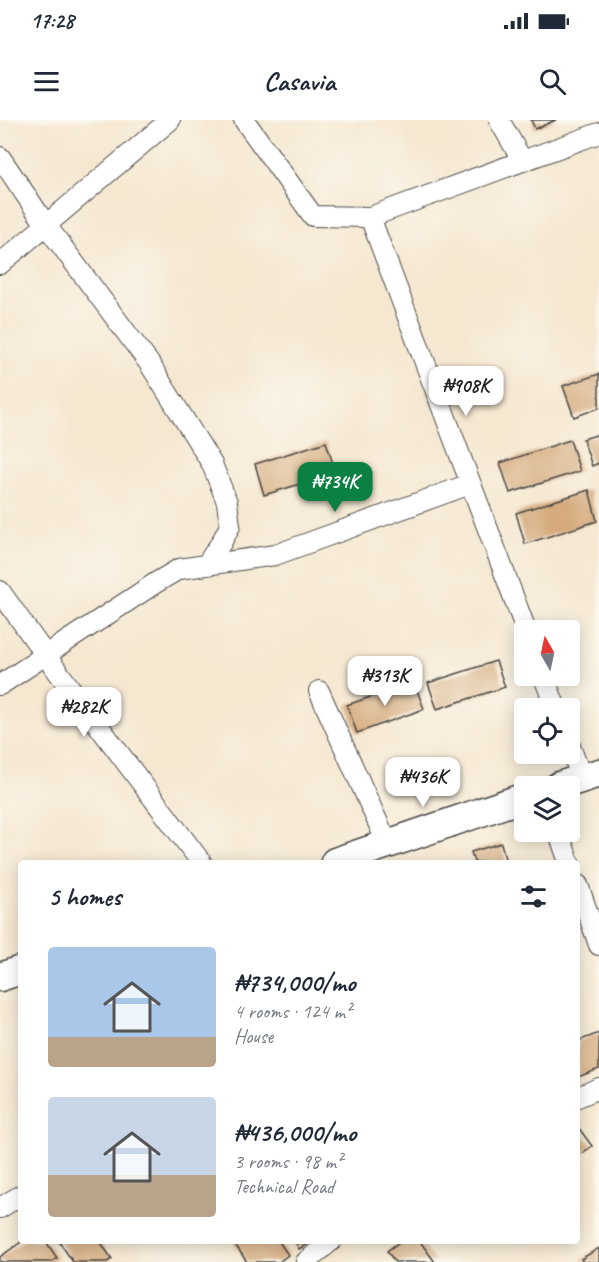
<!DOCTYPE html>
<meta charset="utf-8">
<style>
:root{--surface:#fff;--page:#f6f6f7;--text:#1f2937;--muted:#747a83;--accent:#0b8043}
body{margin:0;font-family:Caveat,sans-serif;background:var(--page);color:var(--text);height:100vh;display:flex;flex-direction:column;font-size:22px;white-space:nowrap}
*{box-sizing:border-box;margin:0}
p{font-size:20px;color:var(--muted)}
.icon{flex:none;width:33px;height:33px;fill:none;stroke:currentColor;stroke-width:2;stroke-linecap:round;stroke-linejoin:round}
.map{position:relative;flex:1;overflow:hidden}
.details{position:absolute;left:18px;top:740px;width:562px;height:384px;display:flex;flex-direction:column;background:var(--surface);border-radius:6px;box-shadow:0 3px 15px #0003}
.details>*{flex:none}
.needle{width:39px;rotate:351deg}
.fabs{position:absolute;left:514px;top:500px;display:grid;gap:12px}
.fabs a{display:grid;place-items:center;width:66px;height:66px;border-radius:6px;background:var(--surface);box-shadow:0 3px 15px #0003;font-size:30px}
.price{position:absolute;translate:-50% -51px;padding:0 14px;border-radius:12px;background:#fff;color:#222;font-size:20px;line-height:39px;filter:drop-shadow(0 2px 3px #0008)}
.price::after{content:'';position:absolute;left:50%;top:36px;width:18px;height:14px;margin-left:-9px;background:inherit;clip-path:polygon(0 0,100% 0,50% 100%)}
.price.on{background:var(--accent);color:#fff}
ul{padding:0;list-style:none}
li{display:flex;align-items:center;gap:18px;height:150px;padding:0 30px}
li span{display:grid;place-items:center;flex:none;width:168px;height:120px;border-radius:6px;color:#555}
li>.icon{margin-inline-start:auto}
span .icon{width:72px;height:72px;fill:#fffc;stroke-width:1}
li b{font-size:26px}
h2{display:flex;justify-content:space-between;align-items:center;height:72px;padding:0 30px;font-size:26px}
.status{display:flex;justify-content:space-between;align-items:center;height:42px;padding:0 30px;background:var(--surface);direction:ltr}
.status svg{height:16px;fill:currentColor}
header{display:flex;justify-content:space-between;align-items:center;height:78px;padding:0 30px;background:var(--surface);font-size:27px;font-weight:700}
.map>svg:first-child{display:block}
.building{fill:#d5aa7d}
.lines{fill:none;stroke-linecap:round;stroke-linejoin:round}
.street-casing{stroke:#494744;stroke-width:22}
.secondary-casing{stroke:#494744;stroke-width:31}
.street{stroke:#fff;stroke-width:20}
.secondary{stroke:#fff;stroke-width:28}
</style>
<div class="status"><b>17:28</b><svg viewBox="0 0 49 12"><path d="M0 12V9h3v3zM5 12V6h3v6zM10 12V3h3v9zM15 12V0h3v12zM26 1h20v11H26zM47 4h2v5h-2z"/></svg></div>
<header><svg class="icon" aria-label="menu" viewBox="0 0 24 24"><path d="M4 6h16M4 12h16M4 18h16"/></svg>Casavia<svg class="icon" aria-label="search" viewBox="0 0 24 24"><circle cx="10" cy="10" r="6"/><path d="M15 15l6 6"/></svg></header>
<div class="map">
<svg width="599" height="1142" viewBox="0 0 599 1142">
<rect width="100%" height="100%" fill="#fbf7ec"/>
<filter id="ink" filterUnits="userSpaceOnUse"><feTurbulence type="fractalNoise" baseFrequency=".0167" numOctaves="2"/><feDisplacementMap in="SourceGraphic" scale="12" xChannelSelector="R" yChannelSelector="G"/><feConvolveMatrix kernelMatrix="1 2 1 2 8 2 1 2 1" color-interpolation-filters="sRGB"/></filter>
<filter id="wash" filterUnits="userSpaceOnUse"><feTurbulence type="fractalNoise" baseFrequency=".008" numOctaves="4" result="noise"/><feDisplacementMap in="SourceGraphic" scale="24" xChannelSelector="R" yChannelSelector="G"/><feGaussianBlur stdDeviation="1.35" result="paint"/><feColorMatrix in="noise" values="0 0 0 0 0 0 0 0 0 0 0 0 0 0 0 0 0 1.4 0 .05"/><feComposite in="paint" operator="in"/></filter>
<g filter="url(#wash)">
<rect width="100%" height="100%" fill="#f5e7d0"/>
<g id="blocks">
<!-- building -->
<g class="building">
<polygon points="531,0 556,0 535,9"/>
<polygon points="599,254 599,288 574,297 563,266"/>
<polygon points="599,314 599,343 592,346 583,319"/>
<polygon points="570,320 580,351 510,373 500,343"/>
<polygon points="326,322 336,353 264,375 255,344"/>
<polygon points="589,370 597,401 525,424 516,393"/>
<polygon points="496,541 505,567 437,589 428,563"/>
<polygon points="414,562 424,589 357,613 347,585"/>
<polygon points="501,723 506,742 474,742 471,732"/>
<polygon points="599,913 599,949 578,957 578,921"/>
<polygon points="578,1007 592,1026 578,1036"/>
<polygon points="24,1120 45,1120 57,1138 51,1142 0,1142 0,1137"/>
<polygon points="58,1120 99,1120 112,1139 107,1142 73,1142"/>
<polygon points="232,1120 278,1120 288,1135 279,1142 247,1142"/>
<polygon points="294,1120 314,1120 299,1129"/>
<polygon points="402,1120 419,1120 435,1142 395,1142 387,1131"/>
<polygon points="599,1128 599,1142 583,1142 581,1139"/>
</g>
</g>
</g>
<g filter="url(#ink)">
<use href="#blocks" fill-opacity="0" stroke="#494744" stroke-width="1.5"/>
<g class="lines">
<!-- street casing -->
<g class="street-casing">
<g id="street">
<polyline points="244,0 313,96 370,97 599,13"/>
<polyline points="499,0 522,40"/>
<polyline points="0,37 46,105 149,243 212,344 227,382 230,406 221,423 206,445 179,449 157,462 0,565"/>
<polyline points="370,97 526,510"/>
<polyline points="0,144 170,0"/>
<polyline points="206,445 275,435 470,364"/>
<polyline points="0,471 46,536 201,742"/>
<polyline points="543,555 556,588"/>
<polyline points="319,571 388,725"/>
<polyline points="570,626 582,659"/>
<polyline points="558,711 569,742"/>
<polyline points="578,765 599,825"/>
<polyline points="578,977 599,968"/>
<polyline points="0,1088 21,1075"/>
<polyline points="306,1142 332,1120"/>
</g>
</g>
<!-- secondary casing -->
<g class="secondary-casing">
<g id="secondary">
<polyline points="559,666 599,653"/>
<polyline points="335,742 525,677"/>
<polyline points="0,857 21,850"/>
</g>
</g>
<!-- street -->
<use href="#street" class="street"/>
<!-- secondary -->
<use href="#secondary" class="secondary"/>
</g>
</g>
</svg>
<div class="fabs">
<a><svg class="needle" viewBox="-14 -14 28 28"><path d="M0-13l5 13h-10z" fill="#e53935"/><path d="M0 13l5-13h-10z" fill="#747a83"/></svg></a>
<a><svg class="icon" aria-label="locate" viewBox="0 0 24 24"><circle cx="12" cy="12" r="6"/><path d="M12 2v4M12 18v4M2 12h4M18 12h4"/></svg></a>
<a><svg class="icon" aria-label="layers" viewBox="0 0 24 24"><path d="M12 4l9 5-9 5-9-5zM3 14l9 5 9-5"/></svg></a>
</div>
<b class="price" style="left:466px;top:297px">₦908K</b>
<b class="price on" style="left:335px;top:393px">₦734K</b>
<b class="price" style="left:385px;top:587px">₦313K</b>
<b class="price" style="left:84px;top:618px">₦282K</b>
<b class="price" style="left:423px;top:688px">₦436K</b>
<section class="details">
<h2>5 homes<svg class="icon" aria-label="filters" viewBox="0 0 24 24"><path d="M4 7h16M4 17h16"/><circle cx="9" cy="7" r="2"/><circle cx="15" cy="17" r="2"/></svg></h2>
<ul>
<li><span style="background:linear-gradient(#a9c7e8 75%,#b9a48a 0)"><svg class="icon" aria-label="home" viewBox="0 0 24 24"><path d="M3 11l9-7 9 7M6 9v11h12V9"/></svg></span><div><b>₦734,000/mo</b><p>4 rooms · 124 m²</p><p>House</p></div></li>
<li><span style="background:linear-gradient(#c9d6e8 65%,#b9a48a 0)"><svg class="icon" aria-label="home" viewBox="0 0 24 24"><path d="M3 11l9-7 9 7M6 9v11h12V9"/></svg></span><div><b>₦436,000/mo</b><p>3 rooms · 98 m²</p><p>Technical Road</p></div></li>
</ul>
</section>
</div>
